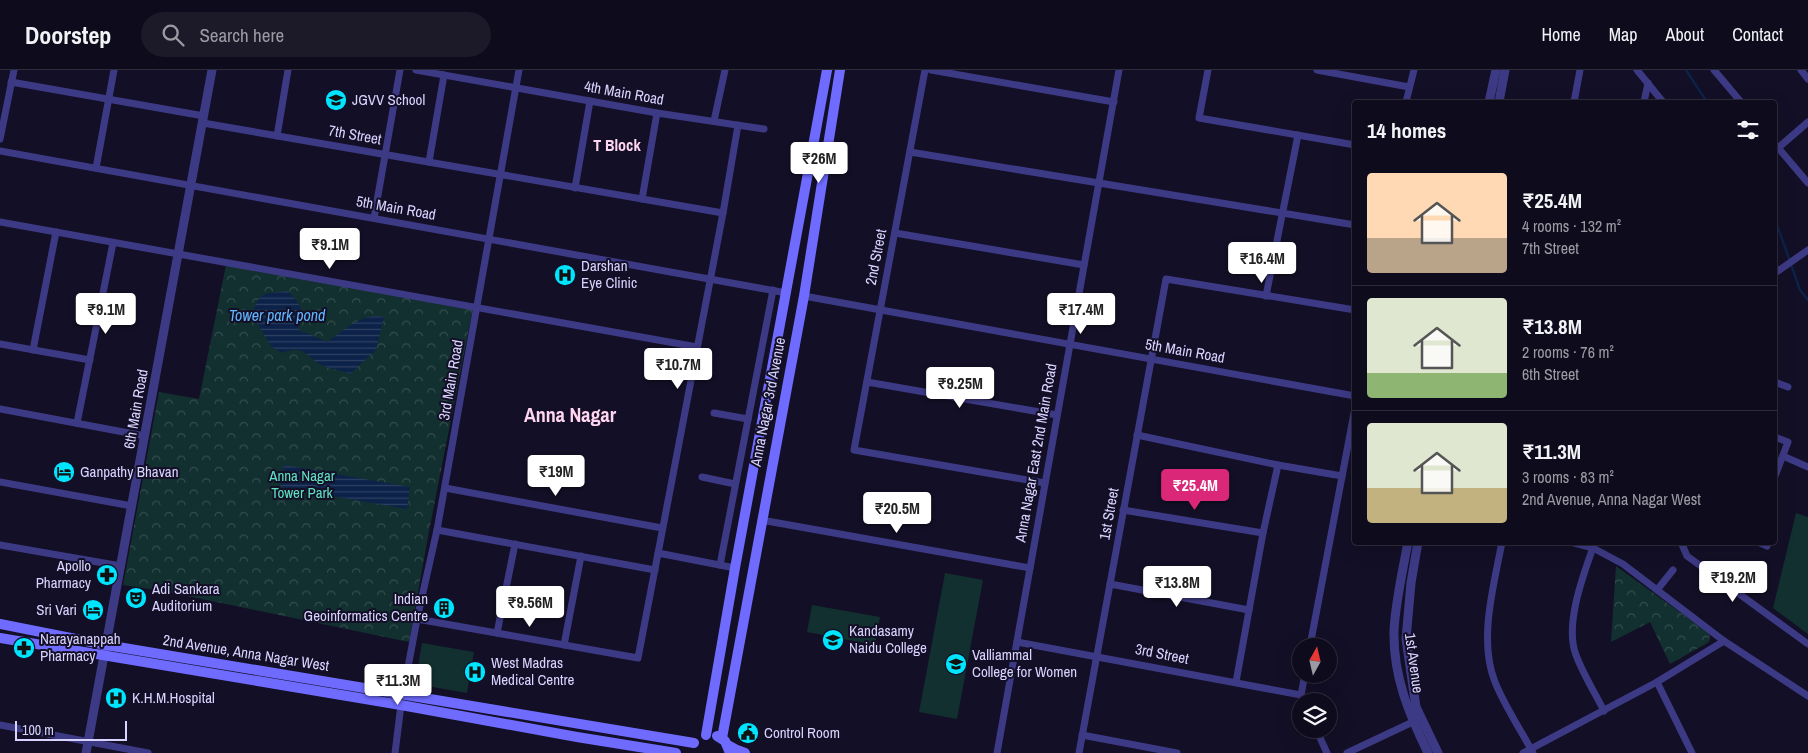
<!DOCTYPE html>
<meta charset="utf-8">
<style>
:root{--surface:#0e0b1c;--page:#1c1929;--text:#f1f3f6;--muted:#9b9ba3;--line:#2e2b3b;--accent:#db2777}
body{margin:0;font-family:"Archivo Narrow",sans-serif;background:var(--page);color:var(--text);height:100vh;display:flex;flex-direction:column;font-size:19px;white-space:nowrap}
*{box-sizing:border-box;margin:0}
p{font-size:16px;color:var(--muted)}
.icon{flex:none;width:28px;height:28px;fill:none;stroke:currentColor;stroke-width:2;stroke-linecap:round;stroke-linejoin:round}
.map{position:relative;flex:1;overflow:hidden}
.side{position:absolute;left:1352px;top:30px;width:425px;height:445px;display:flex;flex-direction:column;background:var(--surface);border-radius:5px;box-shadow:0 5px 20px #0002,0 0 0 1px var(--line)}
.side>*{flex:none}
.needle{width:32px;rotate:8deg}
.fabs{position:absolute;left:1292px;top:568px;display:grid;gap:10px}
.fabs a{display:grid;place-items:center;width:45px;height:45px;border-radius:50%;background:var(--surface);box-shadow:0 5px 20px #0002,0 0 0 1px var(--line);font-size:25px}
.scale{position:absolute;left:15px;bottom:12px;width:112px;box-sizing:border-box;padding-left:5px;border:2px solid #d9d4ff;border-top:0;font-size:14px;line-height:18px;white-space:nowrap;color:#d9d4ff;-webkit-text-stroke:4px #130f26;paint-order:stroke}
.price{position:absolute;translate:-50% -42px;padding:0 11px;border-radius:5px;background:#fff;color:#222;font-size:16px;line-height:32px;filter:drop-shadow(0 1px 2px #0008)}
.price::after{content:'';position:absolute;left:50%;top:30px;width:15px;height:11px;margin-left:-8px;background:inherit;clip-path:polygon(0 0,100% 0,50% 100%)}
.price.current{background:var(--accent);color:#fff}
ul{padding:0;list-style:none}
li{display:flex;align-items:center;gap:15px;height:125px;padding:0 15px}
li+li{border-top:1px solid var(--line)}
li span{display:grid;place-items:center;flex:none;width:140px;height:100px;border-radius:5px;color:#555}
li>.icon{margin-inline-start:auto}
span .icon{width:60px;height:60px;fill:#fffc;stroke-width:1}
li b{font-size:21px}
h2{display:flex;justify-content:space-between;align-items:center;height:60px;padding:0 15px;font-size:21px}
header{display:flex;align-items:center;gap:30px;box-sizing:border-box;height:70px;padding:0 25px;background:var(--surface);border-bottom:1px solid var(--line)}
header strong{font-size:24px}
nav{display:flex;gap:28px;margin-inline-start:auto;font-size:18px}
.search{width:350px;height:45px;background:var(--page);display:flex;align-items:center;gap:12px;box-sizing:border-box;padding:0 18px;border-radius:28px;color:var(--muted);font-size:19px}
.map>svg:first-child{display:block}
.park{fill:url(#park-crowns)}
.garden{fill:#12302f}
.water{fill:url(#water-rules)}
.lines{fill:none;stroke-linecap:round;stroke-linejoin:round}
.stream{stroke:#0c2248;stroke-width:2.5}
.minor{stroke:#3d3a85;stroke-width:7}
.tertiary{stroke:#3d3a85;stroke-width:9}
.secondary{stroke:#6f6bff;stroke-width:10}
.labels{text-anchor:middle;stroke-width:4;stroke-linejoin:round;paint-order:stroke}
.street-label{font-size:15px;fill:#d9d4ff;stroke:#130f26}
.poi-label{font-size:15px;fill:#d9d4ff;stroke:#130f26;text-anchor:start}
.park-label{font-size:15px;fill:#5fe0c0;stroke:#130f26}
.neighbourhood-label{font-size:16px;font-weight:bold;fill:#ffd6f0;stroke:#130f26}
.water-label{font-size:16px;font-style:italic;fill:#62b6ff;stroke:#130f26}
.district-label{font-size:20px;font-weight:bold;fill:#ffd6f0;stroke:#130f26}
</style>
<header>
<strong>Doorstep</strong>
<div class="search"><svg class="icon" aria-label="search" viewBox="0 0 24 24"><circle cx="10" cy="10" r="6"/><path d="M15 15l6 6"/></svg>Search here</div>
<nav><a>Home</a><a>Map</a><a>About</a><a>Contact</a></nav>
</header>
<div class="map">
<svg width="1808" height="683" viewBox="0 0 1808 683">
<defs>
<pattern id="park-crowns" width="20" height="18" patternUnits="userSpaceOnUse" patternTransform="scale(1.25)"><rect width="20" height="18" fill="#12302f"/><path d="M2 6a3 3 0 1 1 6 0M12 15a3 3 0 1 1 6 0" fill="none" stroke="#344d4e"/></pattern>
<pattern id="water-rules" width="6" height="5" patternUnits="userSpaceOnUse" patternTransform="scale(1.25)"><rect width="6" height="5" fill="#0c2248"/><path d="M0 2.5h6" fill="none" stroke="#2f4163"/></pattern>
</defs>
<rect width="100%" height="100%" fill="#130f26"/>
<!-- park -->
<g class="park">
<polygon points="226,195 473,238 430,456 409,572 168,522 123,515 159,322 199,329"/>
<polygon points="1616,496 1710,564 1709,572 1670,594 1650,552 1611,572"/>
</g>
<!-- garden -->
<g class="garden">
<polygon points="1796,443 1808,447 1808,564 1773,538"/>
<polygon points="945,503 983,510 957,649 919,642"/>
<polygon points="812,535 880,547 875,575 807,562"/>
<polygon points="422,573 474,582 467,623 415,614"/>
</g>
<!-- water -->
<g class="water">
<path d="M288,221L297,231L302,241L297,252L300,262C307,261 319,269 327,272C344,260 362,242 384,247L376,280L350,304C342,300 335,300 327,297C306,291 308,272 282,283L272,277L252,245C260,219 264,225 288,221Z"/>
<polygon points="284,395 410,417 407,439 280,417"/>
</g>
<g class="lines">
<!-- stream -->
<g class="stream">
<polyline points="1686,0 1707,32"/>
<polyline points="1775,149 1800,220 1808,230"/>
</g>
<!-- minor -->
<g class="minor">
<polyline points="416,0 657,43 764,59"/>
<polyline points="925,0 854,380 1045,413"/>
<polyline points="931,0 1114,32"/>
<polyline points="1208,0 1199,48 1355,75"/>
<polyline points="1317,0 1409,17"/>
<polyline points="1637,0 1663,32"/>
<polyline points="1714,0 1741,32"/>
<polyline points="1801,0 1808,9"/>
<polyline points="11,12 204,46"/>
<polyline points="1406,32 1414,0"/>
<polyline points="1574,32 1580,0"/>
<polyline points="1644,32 1648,13"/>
<polyline points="714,51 725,0"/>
<polyline points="203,53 723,143"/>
<polyline points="277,66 288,0"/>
<polyline points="0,69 14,0"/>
<polyline points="1775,74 1808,113"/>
<polyline points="1778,78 1808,52"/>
<polyline points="0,81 787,223"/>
<polyline points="910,82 1355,155"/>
<polyline points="429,92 444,5"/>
<polyline points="96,98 114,0"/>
<polyline points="575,118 590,31"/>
<polyline points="642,129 657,43"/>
<polyline points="374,148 400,0"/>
<polyline points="0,152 697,277"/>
<polyline points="895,163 1084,195"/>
<polyline points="1775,203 1808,180"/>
<polyline points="804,226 1355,326"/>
<polyline points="1266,226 1298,65"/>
<polyline points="0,274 90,290"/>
<polyline points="33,280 56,162"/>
<polyline points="867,312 1057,345"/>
<polyline points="1775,312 1788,317"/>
<polyline points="0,339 145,366"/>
<polyline points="714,343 748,349"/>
<polyline points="77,353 113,173"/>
<polyline points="1137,365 1278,395 1342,406"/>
<polyline points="1775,367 1788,372 1775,406"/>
<polyline points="1783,386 1808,397"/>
<polyline points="702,407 735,414"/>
<polyline points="0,412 132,436"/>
<polyline points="445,418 662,458"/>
<polyline points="1123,440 1263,463"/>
<polyline points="761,450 1030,498"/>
<polyline points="437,460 655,500"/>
<path d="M1502,472C1494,515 1478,570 1495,612C1505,637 1521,660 1533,683"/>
<polyline points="1571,472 1593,478 1623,494 1724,571 1808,626"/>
<path d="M1595,472C1584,503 1564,554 1576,585C1583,604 1595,623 1604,641"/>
<polyline points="1681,472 1687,486 1808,574"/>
<polyline points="1758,472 1767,476"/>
<polyline points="0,475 121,496"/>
<polyline points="658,483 735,498"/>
<polyline points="720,495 773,220"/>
<polyline points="1110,514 1249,540"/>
<polyline points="1657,520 1673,500"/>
<polyline points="417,549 638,588 723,143 738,55"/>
<polyline points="497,563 515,474"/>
<polyline points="1017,572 1301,625"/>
<polyline points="564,575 581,486"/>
<polyline points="1310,576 1355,338"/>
<polyline points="1236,612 1263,463 1278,395"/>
<polyline points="1657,612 1692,683"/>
<polyline points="403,624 417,549 437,460 519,0"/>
<polyline points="1304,631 1301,625 1305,604"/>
<polyline points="0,655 148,683"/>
<polyline points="1316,659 1327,683"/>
<polyline points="1082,665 1177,683"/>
<polyline points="395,683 401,635"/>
<polyline points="997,683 1119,0"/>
<polyline points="1079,683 1166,209 1355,240"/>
<polyline points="1347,683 1417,650"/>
<polyline points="1523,683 1657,612 1724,571"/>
</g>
<!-- tertiary -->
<g class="tertiary">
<polyline points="1489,32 1496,0"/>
<polyline points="1499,32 1505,0"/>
<path d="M1408,472C1403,499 1395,534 1394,561C1393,606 1409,644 1428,683"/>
<polyline points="1418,472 1411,513 1406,569 1416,637 1438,683"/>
<polyline points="86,683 212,0"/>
</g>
<!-- secondary -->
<g class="secondary">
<polyline points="0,554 106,575 694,673"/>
<polyline points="0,568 401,635 577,667 676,683"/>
<polyline points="706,665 735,498 827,0"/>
<polyline points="717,666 725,671 730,683"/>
<polyline points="722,668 804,226 840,0"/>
<polyline points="728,675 737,680 745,683"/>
</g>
</g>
<!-- icons -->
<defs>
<g id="school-disc" transform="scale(1.125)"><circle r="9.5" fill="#00e5ff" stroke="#130f26"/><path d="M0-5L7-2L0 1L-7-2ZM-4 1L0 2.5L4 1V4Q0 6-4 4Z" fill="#111"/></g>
<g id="hospital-disc" transform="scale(1.125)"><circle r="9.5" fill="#00e5ff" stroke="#130f26"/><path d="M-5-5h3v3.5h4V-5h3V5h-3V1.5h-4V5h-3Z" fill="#111"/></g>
<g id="hotel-disc" transform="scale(1.125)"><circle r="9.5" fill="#00e5ff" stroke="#130f26"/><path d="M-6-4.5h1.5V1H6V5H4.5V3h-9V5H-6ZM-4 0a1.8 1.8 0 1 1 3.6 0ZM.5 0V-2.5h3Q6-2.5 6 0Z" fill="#111"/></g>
<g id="pharmacy-disc" transform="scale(1.125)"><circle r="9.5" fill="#00e5ff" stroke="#130f26"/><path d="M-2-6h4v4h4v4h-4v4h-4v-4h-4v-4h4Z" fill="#111"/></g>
<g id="theatre-disc" transform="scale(1.125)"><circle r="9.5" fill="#00e5ff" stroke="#130f26"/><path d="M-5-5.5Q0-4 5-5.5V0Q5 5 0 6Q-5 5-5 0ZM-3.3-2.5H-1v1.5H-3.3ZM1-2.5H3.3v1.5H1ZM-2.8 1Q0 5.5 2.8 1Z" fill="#111"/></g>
<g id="building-disc" transform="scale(1.125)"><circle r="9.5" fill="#00e5ff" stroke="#130f26"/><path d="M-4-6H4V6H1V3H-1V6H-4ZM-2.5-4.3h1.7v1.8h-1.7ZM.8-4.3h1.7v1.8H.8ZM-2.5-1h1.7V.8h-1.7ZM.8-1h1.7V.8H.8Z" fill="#111"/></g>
<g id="university-disc" transform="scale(1.125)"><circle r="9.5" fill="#00e5ff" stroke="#130f26"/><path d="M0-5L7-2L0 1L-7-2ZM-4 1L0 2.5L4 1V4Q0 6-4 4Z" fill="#111"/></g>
<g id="civic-disc" transform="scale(1.125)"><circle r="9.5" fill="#00e5ff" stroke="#130f26"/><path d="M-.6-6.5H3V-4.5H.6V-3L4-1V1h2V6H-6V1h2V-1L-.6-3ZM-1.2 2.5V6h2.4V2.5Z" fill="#111"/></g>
</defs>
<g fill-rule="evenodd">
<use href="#school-disc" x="336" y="30"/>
<use href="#hospital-disc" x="565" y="205"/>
<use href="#hotel-disc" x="64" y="402"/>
<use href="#pharmacy-disc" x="107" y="505"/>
<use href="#theatre-disc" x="136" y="528"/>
<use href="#building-disc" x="444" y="538"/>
<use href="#hotel-disc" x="93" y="540"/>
<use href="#university-disc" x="833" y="570"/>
<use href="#pharmacy-disc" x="24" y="578"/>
<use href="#university-disc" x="956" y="594"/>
<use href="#hospital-disc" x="475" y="602"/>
<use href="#hospital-disc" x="116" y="628"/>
<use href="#civic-disc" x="748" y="663"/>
</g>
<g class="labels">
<!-- street labels -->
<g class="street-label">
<text transform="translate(624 23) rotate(10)" y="5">4th Main Road</text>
<text transform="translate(355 65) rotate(10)" y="5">7th Street</text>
<text transform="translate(396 138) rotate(10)" y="5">5th Main Road</text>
<text transform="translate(876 187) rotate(-79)" y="5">2nd Street</text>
<text transform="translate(1185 281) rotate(10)" y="5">5th Main Road</text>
<text transform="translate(451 310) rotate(-80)" y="5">3rd Main Road</text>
<text transform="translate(768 332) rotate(-79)" y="5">Anna Nagar 3rd Avenue</text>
<text transform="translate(136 339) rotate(-80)" y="5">6th Main Road</text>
<text transform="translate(1036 383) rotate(-80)" y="5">Anna Nagar East 2nd Main Road</text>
<text transform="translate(1109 444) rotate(-80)" y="5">1st Street</text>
<text transform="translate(246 583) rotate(9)" y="5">2nd Avenue, Anna Nagar West</text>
<text transform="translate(1162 584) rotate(11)" y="5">3rd Street</text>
<text transform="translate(1414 593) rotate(82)" y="5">1st Avenue</text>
</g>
<!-- poi labels -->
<g class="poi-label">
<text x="352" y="35">JGVV School</text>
<text x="581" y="201">Darshan<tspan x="581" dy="17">Eye Clinic</tspan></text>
<text x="80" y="407">Ganpathy Bhavan</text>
<text x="91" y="501" text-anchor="end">Apollo<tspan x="91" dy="17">Pharmacy</tspan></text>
<text x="152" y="524">Adi Sankara<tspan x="152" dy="17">Auditorium</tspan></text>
<text x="428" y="534" text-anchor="end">Indian<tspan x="428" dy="17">Geoinformatics Centre</tspan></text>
<text x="77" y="545" text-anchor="end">Sri Vari</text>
<text x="849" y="566">Kandasamy<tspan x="849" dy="17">Naidu College</tspan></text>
<text x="40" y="574">Narayanappah<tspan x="40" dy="17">Pharmacy</tspan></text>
<text x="972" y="590">Valliammal<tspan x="972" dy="17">College for Women</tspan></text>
<text x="491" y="598">West Madras<tspan x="491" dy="17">Medical Centre</tspan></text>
<text x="132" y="633">K.H.M.Hospital</text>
<text x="764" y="668">Control Room</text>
</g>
<!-- park labels -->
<g class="park-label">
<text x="302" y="411">Anna Nagar<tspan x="302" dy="17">Tower Park</tspan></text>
</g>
<!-- neighbourhood labels -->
<g class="neighbourhood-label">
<text x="617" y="81">T Block</text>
</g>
<!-- water labels -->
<g class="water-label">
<text x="277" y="251">Tower park pond</text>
</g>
<!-- district labels -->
<g class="district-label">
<text x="570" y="352">Anna Nagar</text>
</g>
</g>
</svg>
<div class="fabs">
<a><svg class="needle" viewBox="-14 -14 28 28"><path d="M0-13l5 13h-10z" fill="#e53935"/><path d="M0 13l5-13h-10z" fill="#9b9ba3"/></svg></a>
<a><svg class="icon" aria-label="layers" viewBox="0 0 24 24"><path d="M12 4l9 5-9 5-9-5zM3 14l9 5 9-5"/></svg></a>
</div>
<div class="scale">100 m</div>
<b class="price" style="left:819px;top:114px">₹26M</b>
<b class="price" style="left:330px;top:200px">₹9.1M</b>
<b class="price" style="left:1262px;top:214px">₹16.4M</b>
<b class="price" style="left:106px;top:265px">₹9.1M</b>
<b class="price" style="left:1081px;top:265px">₹17.4M</b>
<b class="price" style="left:678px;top:320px">₹10.7M</b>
<b class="price" style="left:960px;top:339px">₹9.25M</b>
<b class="price" style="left:556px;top:427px">₹19M</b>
<b class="price current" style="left:1195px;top:441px">₹25.4M</b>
<b class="price" style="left:897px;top:464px">₹20.5M</b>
<b class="price" style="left:1733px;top:533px">₹19.2M</b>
<b class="price" style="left:1177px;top:538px">₹13.8M</b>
<b class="price" style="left:530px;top:558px">₹9.56M</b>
<b class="price" style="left:398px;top:636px">₹11.3M</b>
<section class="side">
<h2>14 homes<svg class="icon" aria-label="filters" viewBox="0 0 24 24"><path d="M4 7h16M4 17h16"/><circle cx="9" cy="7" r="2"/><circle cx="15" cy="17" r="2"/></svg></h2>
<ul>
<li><span style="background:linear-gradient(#ffd9b3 65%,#b9a48a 0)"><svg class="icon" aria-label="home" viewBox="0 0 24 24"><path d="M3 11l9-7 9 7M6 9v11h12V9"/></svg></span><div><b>₹25.4M</b><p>4 rooms · 132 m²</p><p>7th Street</p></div></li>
<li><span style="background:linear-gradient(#dfe7d0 75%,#8fb573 0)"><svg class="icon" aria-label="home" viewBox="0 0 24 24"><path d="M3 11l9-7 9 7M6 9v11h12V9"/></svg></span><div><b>₹13.8M</b><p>2 rooms · 76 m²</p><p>6th Street</p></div></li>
<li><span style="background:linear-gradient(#dfe7d0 65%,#c2b280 0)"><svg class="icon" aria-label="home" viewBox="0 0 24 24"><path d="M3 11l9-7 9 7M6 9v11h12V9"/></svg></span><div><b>₹11.3M</b><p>3 rooms · 83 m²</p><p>2nd Avenue, Anna Nagar West</p></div></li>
</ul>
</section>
</div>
